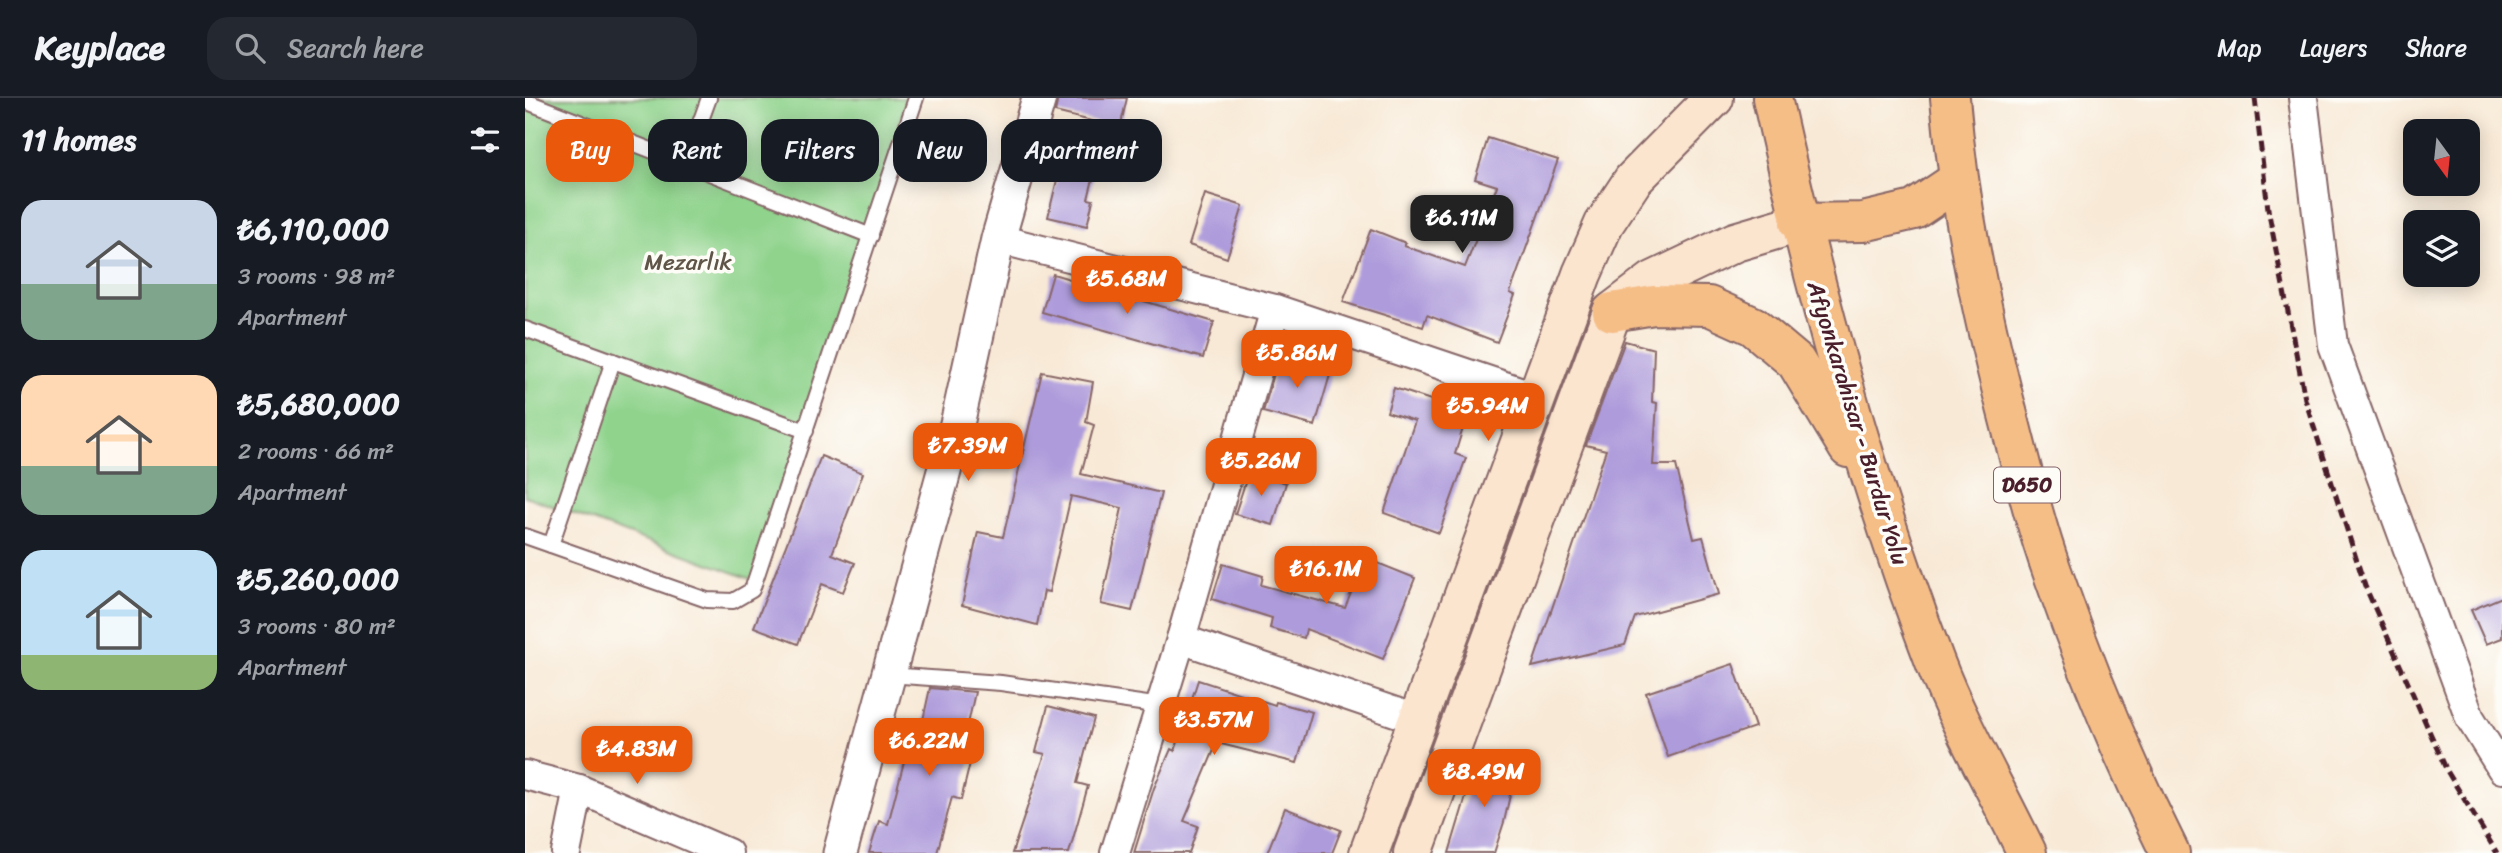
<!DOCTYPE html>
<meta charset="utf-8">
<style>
:root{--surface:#171b24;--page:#242831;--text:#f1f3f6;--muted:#9ea1a6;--line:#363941;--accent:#ea580c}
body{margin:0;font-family:Sriracha,sans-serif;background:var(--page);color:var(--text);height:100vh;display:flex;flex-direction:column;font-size:26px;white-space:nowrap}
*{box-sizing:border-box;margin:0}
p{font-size:23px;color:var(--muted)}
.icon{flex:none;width:38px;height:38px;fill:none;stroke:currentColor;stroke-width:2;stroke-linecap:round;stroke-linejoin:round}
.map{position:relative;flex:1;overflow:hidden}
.drawer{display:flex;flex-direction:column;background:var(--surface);width:525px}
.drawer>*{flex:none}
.top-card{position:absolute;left:21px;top:21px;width:665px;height:63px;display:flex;gap:14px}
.needle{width:46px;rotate:165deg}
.fabs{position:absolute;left:1878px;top:21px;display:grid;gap:14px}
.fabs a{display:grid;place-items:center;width:77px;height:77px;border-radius:14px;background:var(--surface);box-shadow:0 4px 18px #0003;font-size:35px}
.price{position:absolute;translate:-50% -60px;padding:0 16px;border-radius:14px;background:var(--accent);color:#fff;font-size:23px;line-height:46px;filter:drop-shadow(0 2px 4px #0008)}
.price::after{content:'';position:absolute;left:50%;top:42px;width:21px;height:16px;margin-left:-10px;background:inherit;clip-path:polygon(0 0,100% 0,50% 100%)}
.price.current{background:#222;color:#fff}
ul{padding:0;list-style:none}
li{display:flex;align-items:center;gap:21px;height:175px;padding:0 21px}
li span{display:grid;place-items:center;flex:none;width:196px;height:140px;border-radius:21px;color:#555}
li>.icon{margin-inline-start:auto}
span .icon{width:84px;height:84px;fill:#fffc;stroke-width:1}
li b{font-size:30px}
h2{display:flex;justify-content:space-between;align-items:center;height:84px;padding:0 21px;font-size:30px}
.chip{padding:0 24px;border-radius:21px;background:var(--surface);box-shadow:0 4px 18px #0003;font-size:24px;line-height:63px}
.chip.current{background:var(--accent);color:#fff}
header{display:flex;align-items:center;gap:42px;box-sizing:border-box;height:98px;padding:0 35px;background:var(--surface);border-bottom:2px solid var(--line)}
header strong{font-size:33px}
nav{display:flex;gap:38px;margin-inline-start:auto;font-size:24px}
.search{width:490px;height:63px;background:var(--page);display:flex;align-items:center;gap:18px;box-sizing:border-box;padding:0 24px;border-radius:21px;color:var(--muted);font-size:26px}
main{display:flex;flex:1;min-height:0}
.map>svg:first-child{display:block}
.green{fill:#8fd38c;stroke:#6c795c;stroke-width:2}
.building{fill:#ae9bdb}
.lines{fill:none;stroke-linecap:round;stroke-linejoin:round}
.service-casing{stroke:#876667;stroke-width:18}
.minor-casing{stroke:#876667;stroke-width:32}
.tertiary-casing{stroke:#876667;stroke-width:37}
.secondary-casing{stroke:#876667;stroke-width:42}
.trunk-casing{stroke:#876667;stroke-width:42}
.service{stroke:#fff;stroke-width:14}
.minor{stroke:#fff;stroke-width:28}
.tertiary{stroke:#fff;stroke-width:33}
.secondary{stroke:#fbe5cf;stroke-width:38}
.trunk{stroke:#f6be87;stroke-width:38}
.rail{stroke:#4a1f2b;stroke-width:5;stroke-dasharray:10 5;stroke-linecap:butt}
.labels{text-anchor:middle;stroke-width:7;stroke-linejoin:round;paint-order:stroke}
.shield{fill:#fdfcf7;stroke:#806168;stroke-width:2}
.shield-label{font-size:21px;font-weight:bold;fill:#4a1f2b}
.park-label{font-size:23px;fill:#5f5548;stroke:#fdfcf7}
.street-label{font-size:23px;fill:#4a1f2b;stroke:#fdfcf7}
</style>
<header>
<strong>Keyplace</strong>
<div class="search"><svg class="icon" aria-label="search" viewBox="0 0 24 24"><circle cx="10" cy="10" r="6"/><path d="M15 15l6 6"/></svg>Search here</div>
<nav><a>Map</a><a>Layers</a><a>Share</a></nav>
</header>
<main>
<section class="drawer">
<h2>11 homes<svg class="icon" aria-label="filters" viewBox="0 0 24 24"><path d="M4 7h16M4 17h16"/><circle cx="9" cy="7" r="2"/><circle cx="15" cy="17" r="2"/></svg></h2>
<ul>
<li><span style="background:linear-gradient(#c9d6e8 60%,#7fa58c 0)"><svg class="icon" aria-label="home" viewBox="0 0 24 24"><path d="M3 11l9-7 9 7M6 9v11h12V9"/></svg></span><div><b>₺6,110,000</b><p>3 rooms · 98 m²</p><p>Apartment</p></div></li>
<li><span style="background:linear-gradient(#ffd9b3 65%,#7fa58c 0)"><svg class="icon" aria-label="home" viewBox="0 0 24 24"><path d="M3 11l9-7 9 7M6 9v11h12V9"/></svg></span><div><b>₺5,680,000</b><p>2 rooms · 66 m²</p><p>Apartment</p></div></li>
<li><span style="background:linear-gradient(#bfe0f5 75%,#8fb573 0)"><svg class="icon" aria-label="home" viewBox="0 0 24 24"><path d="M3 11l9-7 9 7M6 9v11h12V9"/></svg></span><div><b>₺5,260,000</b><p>3 rooms · 80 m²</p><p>Apartment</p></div></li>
</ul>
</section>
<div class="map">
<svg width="1977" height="755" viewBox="0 0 1977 755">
<rect width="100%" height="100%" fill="#fdfcf7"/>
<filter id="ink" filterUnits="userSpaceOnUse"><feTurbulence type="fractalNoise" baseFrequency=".0143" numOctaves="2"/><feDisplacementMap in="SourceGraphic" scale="14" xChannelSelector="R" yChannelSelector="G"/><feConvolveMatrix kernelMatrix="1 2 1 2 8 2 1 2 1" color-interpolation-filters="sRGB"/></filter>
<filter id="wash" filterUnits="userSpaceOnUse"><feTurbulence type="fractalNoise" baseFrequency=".00686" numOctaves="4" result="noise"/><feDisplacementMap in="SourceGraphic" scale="28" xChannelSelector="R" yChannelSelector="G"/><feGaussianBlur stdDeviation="1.57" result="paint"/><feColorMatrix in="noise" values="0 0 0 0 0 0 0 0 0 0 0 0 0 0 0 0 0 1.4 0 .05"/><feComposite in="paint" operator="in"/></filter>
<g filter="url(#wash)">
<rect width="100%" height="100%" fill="#f8e9d6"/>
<!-- green -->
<polygon class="green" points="0,0 383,0 281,333 231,483 0,398"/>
<g id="blocks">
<!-- building -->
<g class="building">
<polygon points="533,0 602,0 595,30 530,14"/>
<polygon points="963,40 1033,62 985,195 990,197 972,244 902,217 898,229 818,204 846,131 881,145 879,148 940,169 972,88 950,81"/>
<polygon points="537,61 571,69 563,101 568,102 562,128 523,119"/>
<polygon points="680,96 718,108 702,160 664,147"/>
<polygon points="528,176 689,224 678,260 517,214"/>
<polygon points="1100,243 1129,251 1127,304 1132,305 1128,367 1151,367 1169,441 1178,439 1194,496 1110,519 1100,547 1007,569 1081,352 1061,347"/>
<polygon points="755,255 807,270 790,328 738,314"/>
<polygon points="517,274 568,284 561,324 569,327 556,376 636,395 607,513 576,506 597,410 546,398 524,494 519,493 512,527 437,507 453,434 478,439"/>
<polygon points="869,290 943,314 930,356 941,360 914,435 859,415 890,323 862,314"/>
<polygon points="296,358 338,375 307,456 330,465 318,494 297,486 273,546 229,529"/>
<polygon points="724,373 761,385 748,427 710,416"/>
<polygon points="840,460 890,480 858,561 781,531 779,540 745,530 747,520 687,501 698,466 738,478 736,487 820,510"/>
<polygon points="1977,499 1977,540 1961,546 1946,512"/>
<polygon points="1208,566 1230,629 1143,659 1121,595"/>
<polygon points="673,582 750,607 751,604 787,614 772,665 692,645 659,723 673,728 664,755 609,755 629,690 646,651 650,653"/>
<polygon points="405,590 450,594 437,654 447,657 436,702 427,699 412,755 344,755 354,723 363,726 383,648 392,650"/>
<polygon points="523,608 569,620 552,685 563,688 544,755 487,755 520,656 511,654"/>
<polygon points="952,662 991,670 979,724 969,755 924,755"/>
<polygon points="760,710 816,732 807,755 742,755"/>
</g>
</g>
</g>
<g filter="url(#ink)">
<use href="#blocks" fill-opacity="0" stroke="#876667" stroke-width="2"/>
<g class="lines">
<!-- service casing -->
<g class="service-casing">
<g id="service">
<polyline points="0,3 346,138"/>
<polyline points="160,66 184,0"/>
<polyline points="0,231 281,333"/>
<polyline points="0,438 182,502 208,503 227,492 391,0"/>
<polyline points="26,447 88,263"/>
<polyline points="363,577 476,585 636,608"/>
</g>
</g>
<!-- minor casing -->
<g class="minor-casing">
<g id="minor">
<polyline points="1778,0 1808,247 1945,620 1977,671"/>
<polyline points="473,141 750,211 656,541 590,755"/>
<polyline points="750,211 1012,299"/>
<polyline points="656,541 891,621"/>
<polyline points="0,677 54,691 203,755"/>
<polyline points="41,755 54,691"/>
</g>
</g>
<!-- tertiary casing -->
<g class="tertiary-casing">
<polyline id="tertiary" points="315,755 433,322 473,141 514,0"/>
</g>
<!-- secondary casing -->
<g class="secondary-casing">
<g id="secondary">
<polyline points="844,755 1057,176 1079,126 1108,82 1189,0"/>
<polyline points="888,755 1087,214 1128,183 1210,144 1274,125"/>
</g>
</g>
<!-- trunk casing -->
<g class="trunk-casing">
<g id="trunk">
<path d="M1247,0C1289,191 1340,381 1410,564C1435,629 1472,692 1502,755"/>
<path d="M1425,0C1434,108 1455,208 1482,313C1496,367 1509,423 1528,476C1561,571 1600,665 1645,755"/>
<polyline points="1274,125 1338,124 1389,112 1432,83"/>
<polyline points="1087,214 1129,207 1184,208 1228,228 1271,264 1323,350"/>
</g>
</g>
<!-- service -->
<use href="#service" class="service"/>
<!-- minor -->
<use href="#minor" class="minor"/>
<!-- tertiary -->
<use href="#tertiary" class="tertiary"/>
<!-- secondary -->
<use href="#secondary" class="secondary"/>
<!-- trunk -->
<use href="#trunk" class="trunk"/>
<!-- rail -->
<polyline class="rail" points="1730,0 1743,111 1780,301 1840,488 1922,673 1972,755"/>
</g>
</g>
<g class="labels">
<!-- shield labels -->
<rect class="shield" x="1469" y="369.5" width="66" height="35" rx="5"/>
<g class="shield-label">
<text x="1502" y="394">D650</text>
</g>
<!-- park labels -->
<g class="park-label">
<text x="163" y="172">Mezarlık</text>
</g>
<!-- street labels -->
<g class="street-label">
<text transform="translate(1333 325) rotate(73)" y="8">Afyonkarahisar - Burdur Yolu</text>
</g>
</g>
</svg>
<div class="fabs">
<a><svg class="needle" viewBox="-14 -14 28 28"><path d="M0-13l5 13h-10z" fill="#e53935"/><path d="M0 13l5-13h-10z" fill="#9ea1a6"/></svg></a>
<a><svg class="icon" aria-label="layers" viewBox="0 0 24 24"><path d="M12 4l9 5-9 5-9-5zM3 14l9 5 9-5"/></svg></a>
</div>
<b class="price current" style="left:937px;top:157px">₺6.11M</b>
<b class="price" style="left:602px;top:218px">₺5.68M</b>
<b class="price" style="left:772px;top:292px">₺5.86M</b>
<b class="price" style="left:963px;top:345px">₺5.94M</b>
<b class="price" style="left:443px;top:385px">₺7.39M</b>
<b class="price" style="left:736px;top:400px">₺5.26M</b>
<b class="price" style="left:801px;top:508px">₺16.1M</b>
<b class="price" style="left:689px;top:659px">₺3.57M</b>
<b class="price" style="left:404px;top:680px">₺6.22M</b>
<b class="price" style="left:112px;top:688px">₺4.83M</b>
<b class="price" style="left:959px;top:711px">₺8.49M</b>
<div class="top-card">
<a class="chip current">Buy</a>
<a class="chip">Rent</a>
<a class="chip">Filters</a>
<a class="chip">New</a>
<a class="chip">Apartment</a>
</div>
</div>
</main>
